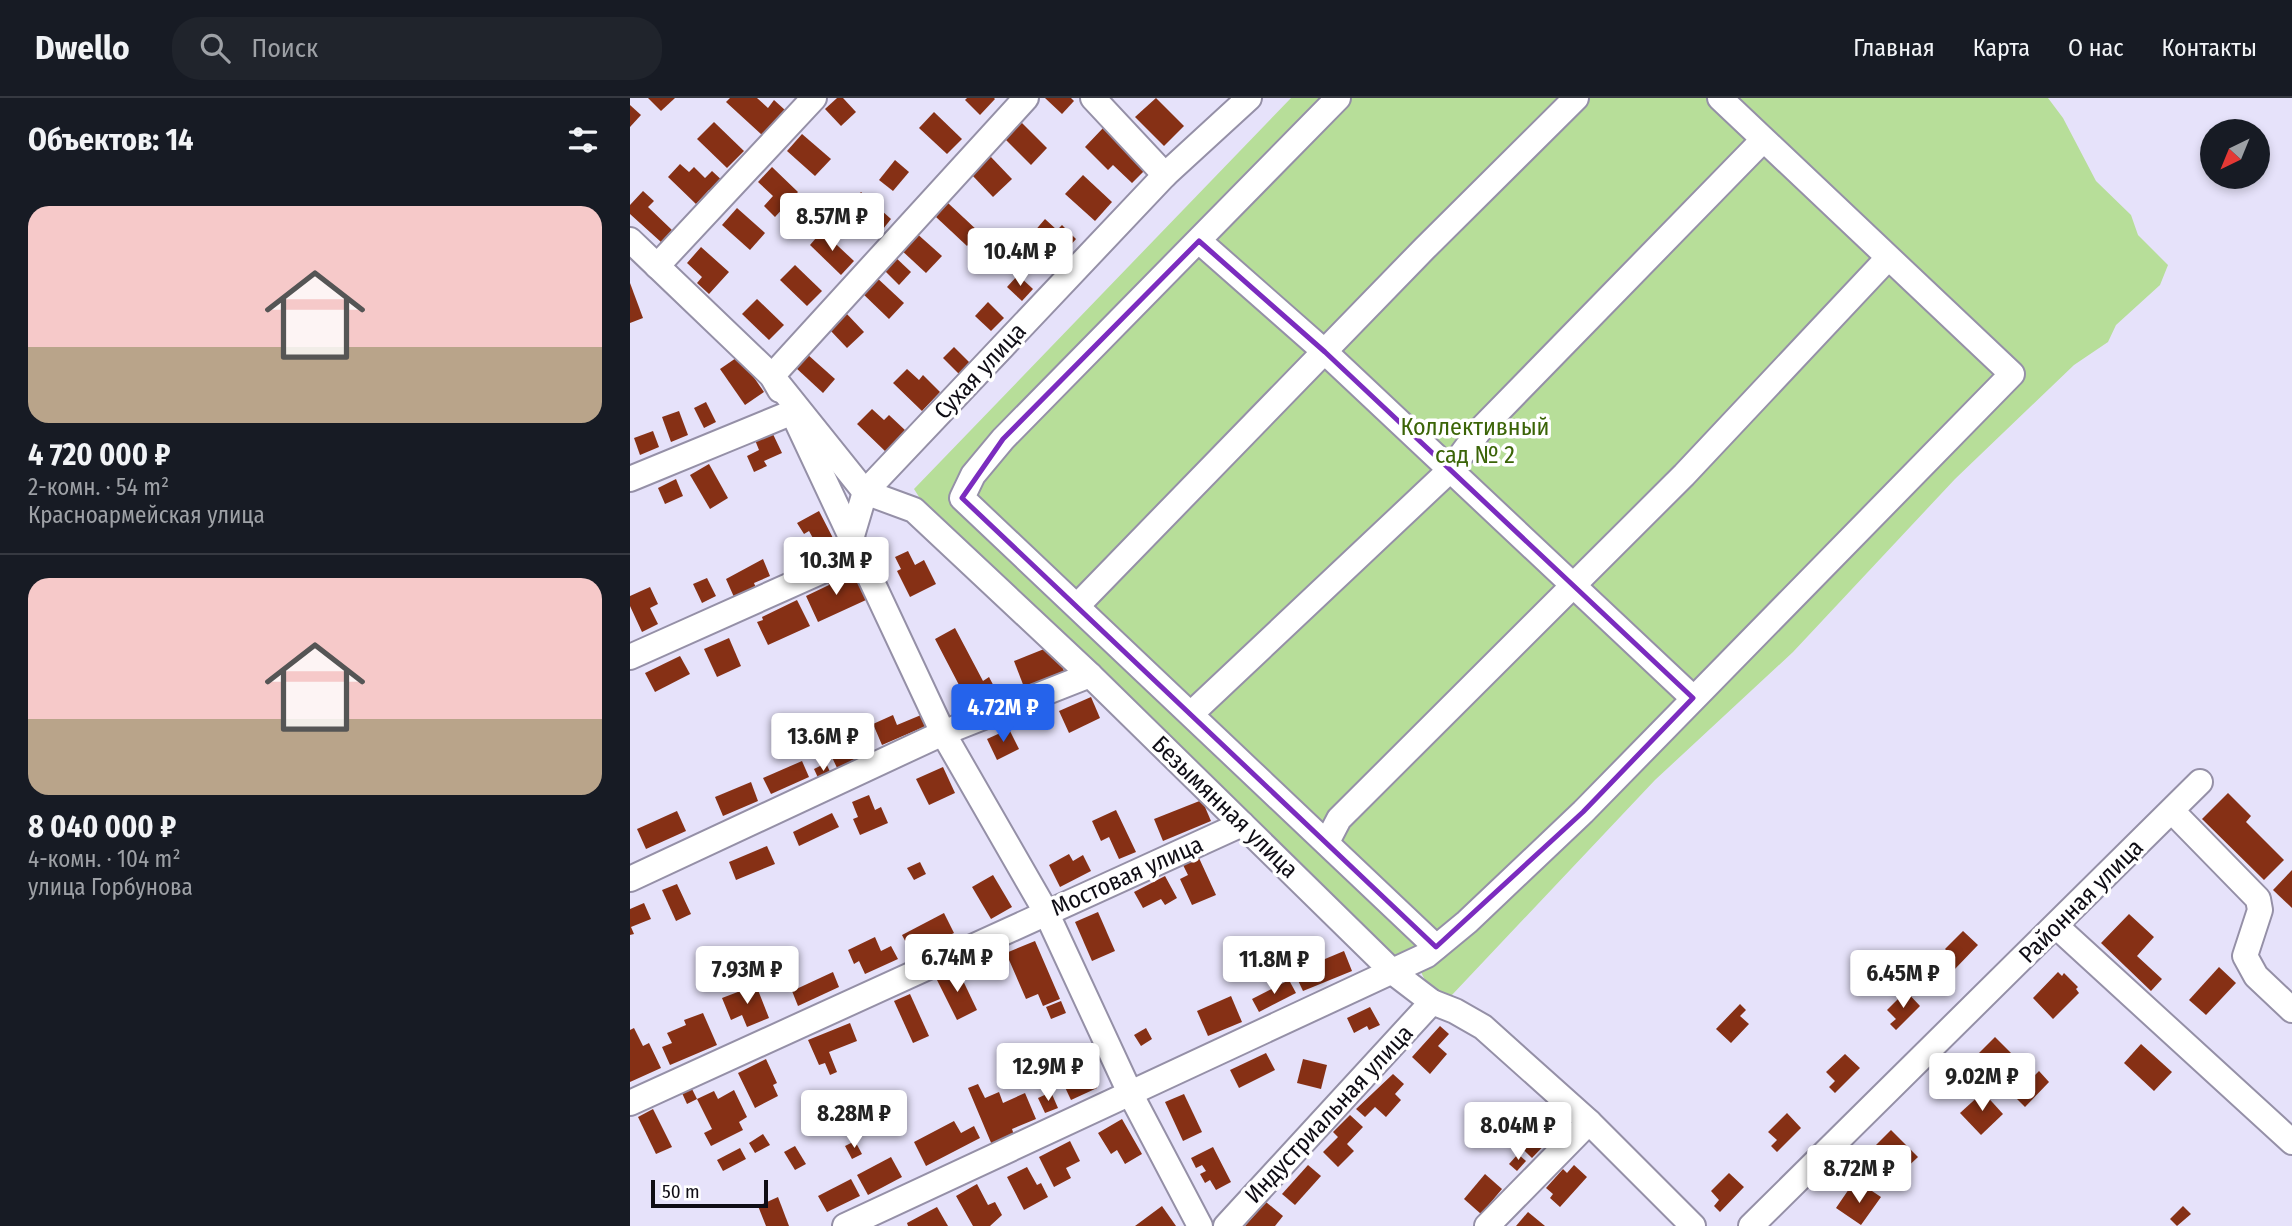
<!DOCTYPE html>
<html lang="ru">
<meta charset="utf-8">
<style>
:root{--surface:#171b24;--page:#20242c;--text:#f1f3f6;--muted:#9ea1a6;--line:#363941;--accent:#2563eb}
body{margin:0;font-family:"Fira Sans Condensed",sans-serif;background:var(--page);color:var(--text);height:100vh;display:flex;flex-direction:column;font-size:26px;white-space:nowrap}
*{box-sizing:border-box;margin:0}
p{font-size:23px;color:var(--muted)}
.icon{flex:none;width:38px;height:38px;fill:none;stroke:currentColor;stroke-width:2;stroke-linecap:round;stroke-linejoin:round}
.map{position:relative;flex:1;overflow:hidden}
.sheet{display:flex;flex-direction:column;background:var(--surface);width:630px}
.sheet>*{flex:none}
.needle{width:46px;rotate:223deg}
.controls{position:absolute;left:1570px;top:21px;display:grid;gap:14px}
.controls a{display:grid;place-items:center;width:70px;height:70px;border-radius:50%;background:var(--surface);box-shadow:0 4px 10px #0003;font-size:35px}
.scale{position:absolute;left:21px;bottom:18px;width:117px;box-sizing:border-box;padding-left:7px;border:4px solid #0f0d15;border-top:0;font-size:19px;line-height:24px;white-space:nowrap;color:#0f0d15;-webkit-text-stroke:5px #fff;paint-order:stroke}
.price{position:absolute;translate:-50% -60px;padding:0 16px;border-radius:7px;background:#fff;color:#222;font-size:23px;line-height:46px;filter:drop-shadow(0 2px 4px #0008)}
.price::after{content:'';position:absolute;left:50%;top:42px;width:21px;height:16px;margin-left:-10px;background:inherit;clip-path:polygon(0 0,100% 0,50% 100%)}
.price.current{background:var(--accent);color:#fff}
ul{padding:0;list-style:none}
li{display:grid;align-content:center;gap:14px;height:371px;padding:0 28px}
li+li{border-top:2px solid var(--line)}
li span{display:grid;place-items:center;height:217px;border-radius:21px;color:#555}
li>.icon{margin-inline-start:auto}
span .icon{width:126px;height:126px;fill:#fffc;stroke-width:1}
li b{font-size:30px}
h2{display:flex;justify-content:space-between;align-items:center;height:84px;padding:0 28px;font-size:30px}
header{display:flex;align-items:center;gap:42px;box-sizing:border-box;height:98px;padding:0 35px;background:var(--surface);border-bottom:2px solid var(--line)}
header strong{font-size:33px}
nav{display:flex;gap:38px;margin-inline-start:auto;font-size:24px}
.search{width:490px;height:63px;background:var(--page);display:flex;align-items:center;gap:18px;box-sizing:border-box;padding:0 24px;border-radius:28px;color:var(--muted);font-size:26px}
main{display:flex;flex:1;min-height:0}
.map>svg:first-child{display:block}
.green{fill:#b7de99}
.building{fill:#863015}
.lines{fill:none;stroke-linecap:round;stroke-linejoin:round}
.minor-casing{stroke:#9590a7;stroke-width:28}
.minor{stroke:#fff;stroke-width:24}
.marked{fill:none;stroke:#7b2cbf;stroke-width:5;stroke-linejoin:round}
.labels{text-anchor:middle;stroke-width:7;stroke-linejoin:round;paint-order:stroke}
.street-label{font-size:24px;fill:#0f0d15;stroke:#fff}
.park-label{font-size:24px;fill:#3b6407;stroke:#fff}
</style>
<header>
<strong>Dwello</strong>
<div class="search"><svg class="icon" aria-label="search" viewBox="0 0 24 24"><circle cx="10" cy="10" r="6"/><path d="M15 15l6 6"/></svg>Поиск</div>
<nav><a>Главная</a><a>Карта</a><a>О нас</a><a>Контакты</a></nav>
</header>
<main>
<section class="sheet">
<h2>Объектов: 14<svg class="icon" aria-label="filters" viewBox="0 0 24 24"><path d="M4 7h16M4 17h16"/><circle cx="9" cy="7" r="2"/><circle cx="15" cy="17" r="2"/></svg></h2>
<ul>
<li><span style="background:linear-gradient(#f6c9c9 65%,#b9a48a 0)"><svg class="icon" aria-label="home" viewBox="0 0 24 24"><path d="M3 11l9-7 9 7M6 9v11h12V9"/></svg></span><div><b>4 720 000 ₽</b><p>2-комн. · 54 m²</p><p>Красноармейская улица</p></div></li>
<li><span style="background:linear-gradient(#f6c9c9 65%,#b9a48a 0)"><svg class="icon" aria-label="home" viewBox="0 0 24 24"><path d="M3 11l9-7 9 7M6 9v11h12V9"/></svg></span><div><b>8 040 000 ₽</b><p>4-комн. · 104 m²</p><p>улица Горбунова</p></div></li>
</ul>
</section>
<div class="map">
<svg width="1662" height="1128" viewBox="0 0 1662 1128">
<rect width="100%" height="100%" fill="#e6e2fa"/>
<!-- green -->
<path class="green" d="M661,0H1418L1433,20L1466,83L1501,117L1508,137L1538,167L1530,187L1486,227L1478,244L1444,267L1325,381L1163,554L1025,682L821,898H811C786,877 789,870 789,839L784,852L775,860L762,857L291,402L284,391Z"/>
<!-- building -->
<g class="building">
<polygon points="18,0 45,0 31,13"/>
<polygon points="100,0 127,0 138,10 144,2 155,12 132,37 96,4"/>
<polygon points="207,0 213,0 226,14 211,28 195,11"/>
<polygon points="337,0 364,0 365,1 350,17 335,2"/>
<polygon points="415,0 441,0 444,3 432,16"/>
<polygon points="526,0 554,28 534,48 505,19"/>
<polygon points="0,7 11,17 0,29"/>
<polygon points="304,14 332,41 317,56 289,30"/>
<polygon points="84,24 114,53 97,70 67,41"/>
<polygon points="391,24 417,50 401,67 375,41"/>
<polygon points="473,30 515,72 502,85 483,67 478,72 455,49"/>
<polygon points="172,36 201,61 185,78 157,53"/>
<polygon points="360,58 382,81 363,99 341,76"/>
<polygon points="265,62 279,74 263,93 249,82"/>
<polygon points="50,66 59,74 64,69 75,80 82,73 95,85 84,97 79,92 66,106 38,79"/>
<polygon points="142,69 168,94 145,119 134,108 143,98 128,84"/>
<polygon points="453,77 482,104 465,123 435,96"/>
<polygon points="13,93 24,103 18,109 42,132 31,144 0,116 0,107"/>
<polygon points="231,94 261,121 249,136 218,109"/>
<polygon points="318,105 349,134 337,148 306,119"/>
<polygon points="107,110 135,135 120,152 92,127"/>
<polygon points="415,121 427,132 432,127 446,141 430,159 403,135"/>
<polygon points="192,133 224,163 211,177 180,147"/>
<polygon points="284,133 312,158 296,175 269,150"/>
<polygon points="71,149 99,174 79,196 67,185 72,179 57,165"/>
<polygon points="263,157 281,174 269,187 251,169"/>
<polygon points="165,167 192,193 177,208 150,182"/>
<polygon points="388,177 403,191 392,203 377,189"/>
<polygon points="245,178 274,205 259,221 230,193"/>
<polygon points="0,185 13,220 0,225"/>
<polygon points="127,201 154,227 139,242 112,216"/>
<polygon points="358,204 374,220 361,233 345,218"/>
<polygon points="216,215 234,234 217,250 199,231"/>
<polygon points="324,249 340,265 329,276 313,260"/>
<polygon points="177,256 205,281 193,295 165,269"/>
<polygon points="109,258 134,294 115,307 90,271"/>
<polygon points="277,271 289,282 293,277 310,294 292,313 263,285"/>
<polygon points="76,304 86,324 74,330 64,310"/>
<polygon points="242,311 254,322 259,317 276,333 256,354 227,326"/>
<polygon points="49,313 58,337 41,344 32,319"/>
<polygon points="23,333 29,349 10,357 4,340"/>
<polygon points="142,334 152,355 134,363 137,368 124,374 117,358 129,352 125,342"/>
<polygon points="79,366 98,400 80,411 60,377"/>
<polygon points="46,381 53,398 35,406 28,390"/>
<polygon points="189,413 205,444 190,453 179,433 174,436 167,425"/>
<polygon points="278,453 285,467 294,462 306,486 280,499 267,473 271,471 265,459"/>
<polygon points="133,461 140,478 124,485 126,490 104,499 96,481"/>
<polygon points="212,475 214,480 224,475 236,502 188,524 176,498 199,487 197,482"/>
<polygon points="77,480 86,498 72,505 63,486"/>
<polygon points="20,489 28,506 20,510 28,526 12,534 0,508 0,498"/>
<polygon points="167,502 180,528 138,547 127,524 133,522 132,519"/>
<polygon points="325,530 353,583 359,579 368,596 341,610 305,541"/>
<polygon points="99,540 111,568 87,579 74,551"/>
<polygon points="424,547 434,573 394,589 384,563"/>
<polygon points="50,558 60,576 25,594 15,575"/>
<polygon points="461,599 470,620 439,635 429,613"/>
<polygon points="263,617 267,627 291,617 296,628 252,647 243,626"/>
<polygon points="379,631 389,651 367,662 357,641"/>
<polygon points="231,636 240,654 221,663 223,667 209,674 198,651"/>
<polygon points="172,663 179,679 141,696 133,680"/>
<polygon points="196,665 202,678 190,684 184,671"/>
<polygon points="313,669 325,695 299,707 286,681"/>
<polygon points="121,684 128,703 93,718 85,699"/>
<polygon points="1598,695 1621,718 1616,724 1654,762 1634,782 1572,721"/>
<polygon points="239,697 245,712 251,709 258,725 230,737 223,721 228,719 222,704"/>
<polygon points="572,702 581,723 533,743 524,721"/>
<polygon points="486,712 506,754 489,761 479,739 471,743 462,723"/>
<polygon points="47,713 56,733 16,751 7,731"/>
<polygon points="202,715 209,729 169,748 163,734"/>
<polygon points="137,748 145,766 106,782 99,764"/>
<polygon points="439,756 443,763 453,757 461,773 430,789 419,767"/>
<polygon points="569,760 586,797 562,807 550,781 558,777 553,767"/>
<polygon points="290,764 296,776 284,782 277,770"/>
<polygon points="1662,772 1662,810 1643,792"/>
<polygon points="363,777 382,809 361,821 342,789"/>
<polygon points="535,778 547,800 535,807 531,801 513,810 504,794"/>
<polygon points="47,786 61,816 46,823 32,792"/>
<polygon points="14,805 21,821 1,829 4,836 0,837 0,811"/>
<polygon points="468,814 485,853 462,863 445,824"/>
<polygon points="314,815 324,835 282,856 272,837"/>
<polygon points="1499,816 1524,839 1507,858 1532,881 1521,893 1471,845"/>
<polygon points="1333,833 1348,847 1324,872 1318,866 1324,860 1315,851"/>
<polygon points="245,839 251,853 261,848 268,861 235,876 229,863 224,866 218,852"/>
<polygon points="405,843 430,901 413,908 408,896 396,901 376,855"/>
<polygon points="714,853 722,873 673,893 664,874"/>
<polygon points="1589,869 1606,885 1576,917 1559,902"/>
<polygon points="327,870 347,912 327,922 306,880"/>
<polygon points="203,874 209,889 168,908 162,893"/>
<polygon points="1428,874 1432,878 1434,875 1448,889 1446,891 1449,895 1423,921 1403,900"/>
<polygon points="659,882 666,895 629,914 622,901"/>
<polygon points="126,887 139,920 117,929 112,917 101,922 92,900"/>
<polygon points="1276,893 1290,908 1266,932 1260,926 1266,921 1257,912"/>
<polygon points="280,896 299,938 283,945 264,903"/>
<polygon points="601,898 612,924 578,938 567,913"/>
<polygon points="431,903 436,915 421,921 416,909"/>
<polygon points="1110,906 1116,912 1110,918 1119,926 1101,945 1086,931"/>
<polygon points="740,909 750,927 739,932 737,928 724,935 717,920"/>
<polygon points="73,915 87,947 40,967 32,949 42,945 37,935 56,927 54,922"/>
<polygon points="220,925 227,943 199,954 207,974 200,977 195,965 189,967 178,942"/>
<polygon points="810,928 819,936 808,948 817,956 800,976 782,959"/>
<polygon points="4,930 13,948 19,945 31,970 0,984 0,932"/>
<polygon points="516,930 522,941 511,948 504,937"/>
<polygon points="1365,939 1404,978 1409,973 1419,984 1395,1009 1373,987 1377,983 1349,955"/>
<polygon points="1511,946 1542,974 1524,993 1494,965"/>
<polygon points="636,955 645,972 609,990 600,972"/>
<polygon points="1215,956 1230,970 1205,995 1199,989 1205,983 1196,974"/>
<polygon points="136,961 147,985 143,987 148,998 125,1010 108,975"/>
<polygon points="673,961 697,967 691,991 667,985"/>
<polygon points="459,973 467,990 441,1002 433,985"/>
<polygon points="763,976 774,986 765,996 771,1002 756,1019 745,1009 735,1019 726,1011"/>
<polygon points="348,986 355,1000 369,994 373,1005 395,995 406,1021 382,1031 384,1037 362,1047 338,990"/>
<polygon points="62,991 67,1001 57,1006 52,995"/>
<polygon points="104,992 117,1019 109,1024 113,1032 81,1048 74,1035 82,1031 67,1001 84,993 88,1001"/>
<polygon points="421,994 428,1010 415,1015 408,1000"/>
<polygon points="1353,994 1373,1016 1351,1037 1330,1015"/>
<polygon points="554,996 572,1034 553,1043 535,1004"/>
<polygon points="23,1011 42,1049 26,1056 8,1019"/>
<polygon points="894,1015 921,1040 902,1060 876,1035"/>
<polygon points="1157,1015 1171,1030 1147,1054 1141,1048 1147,1042 1138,1034"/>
<polygon points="720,1017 733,1029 717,1046 724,1053 708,1069 693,1054 708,1039 703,1034"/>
<polygon points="492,1021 512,1056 495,1066 487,1052 481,1056 468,1035"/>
<polygon points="324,1023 331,1035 344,1028 350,1040 296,1068 284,1044"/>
<polygon points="1261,1032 1288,1059 1270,1076 1243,1050"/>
<polygon points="133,1036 140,1047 125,1055 119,1045"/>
<polygon points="225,1043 232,1056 222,1061 215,1048"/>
<polygon points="440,1043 450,1063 436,1070 441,1080 424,1089 409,1059"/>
<polygon points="165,1048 176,1066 165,1072 154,1054"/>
<polygon points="583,1049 601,1084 586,1092 580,1082 575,1085 570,1076 576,1073 572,1067 566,1070 561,1060"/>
<polygon points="1229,1049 1240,1059 1228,1072 1217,1061"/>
<polygon points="110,1050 116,1061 93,1073 87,1062"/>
<polygon points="888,1056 896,1063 887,1073 879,1066"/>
<polygon points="261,1059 272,1079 238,1097 227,1077"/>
<polygon points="678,1067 691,1078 665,1107 652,1096"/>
<polygon points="944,1067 957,1079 930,1109 920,1100 923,1096 916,1090 933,1071 937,1075"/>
<polygon points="397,1069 407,1087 411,1085 418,1099 394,1112 377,1079"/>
<polygon points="1099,1075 1114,1089 1090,1114 1084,1108 1089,1102 1081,1093"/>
<polygon points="855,1076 872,1091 851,1116 834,1101"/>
<polygon points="221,1081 230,1098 197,1114 188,1098"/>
<polygon points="347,1086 358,1107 365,1104 372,1117 360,1128 343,1128 326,1098"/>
<polygon points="1236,1089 1251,1099 1231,1127 1206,1110 1219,1091 1230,1098"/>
<polygon points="148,1099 159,1128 136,1128 128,1108"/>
<polygon points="636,1104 653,1118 645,1128 615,1128"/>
<polygon points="532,1108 546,1128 505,1128"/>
<polygon points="1553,1108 1561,1116 1547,1128 1540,1121"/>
<polygon points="307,1109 318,1128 278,1128 277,1125"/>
<polygon points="898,1114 915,1128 886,1128"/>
</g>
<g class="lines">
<!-- minor casing -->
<g class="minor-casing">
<g id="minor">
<polyline points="396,0 142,278 235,394 284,412 460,577 764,875 802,904 825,913 853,929 959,1024 1063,1128"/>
<polyline points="463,0 535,77"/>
<polyline points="708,0 373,341 343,377 332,400 806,849"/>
<polyline points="0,142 142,278 150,292"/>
<polyline points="569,143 695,254 1063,600"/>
<polyline points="27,168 184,0"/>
<polyline points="167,324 313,635 416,814 500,995 570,1128"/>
<polyline points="0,381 163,314"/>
<polyline points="221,441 235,394 535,77 619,0"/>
<polyline points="448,507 795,150 946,0"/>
<polyline points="0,559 228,457"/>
<polyline points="562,615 820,372 849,333 1133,42"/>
<polyline points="1542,713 1628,801 1630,812 1615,858 1626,878 1662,912"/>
<polyline points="697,744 709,721 1054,377 1258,160"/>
<polyline points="0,781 313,635 460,577"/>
<polyline points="1426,828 1662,1044"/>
<polyline points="0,1005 612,726"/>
<polyline points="215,1128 797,857 837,824 953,714 1382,276 1090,0"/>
<polyline points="596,1128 802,904"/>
<polyline points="857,1128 959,1024"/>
<polyline points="1121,1128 1570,684"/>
</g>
</g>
<!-- minor -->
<use href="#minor" class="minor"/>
</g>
<!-- marked area -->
<path class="marked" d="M569,143L695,254L1063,600L953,714L806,849L332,400L373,341Z"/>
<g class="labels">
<!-- street labels -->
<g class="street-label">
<text transform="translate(350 273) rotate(-47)" y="8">Сухая улица</text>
<text transform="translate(595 709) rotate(44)" y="8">Безымянная улица</text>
<text transform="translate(497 778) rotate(-24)" y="8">Мостовая улица</text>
<text transform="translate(1451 803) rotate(-45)" y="8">Районная улица</text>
<text transform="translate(699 1016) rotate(-47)" y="8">Индустриальная улица</text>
</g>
<!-- park labels -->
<g class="park-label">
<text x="845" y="337">Коллективный<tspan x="845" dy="28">сад № 2</tspan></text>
</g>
</g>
</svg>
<div class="controls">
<a><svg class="needle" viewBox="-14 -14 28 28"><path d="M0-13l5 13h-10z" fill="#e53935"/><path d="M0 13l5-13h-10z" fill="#9ea1a6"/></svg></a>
</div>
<div class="scale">50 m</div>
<b class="price" style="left:202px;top:155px">8.57M ₽</b>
<b class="price" style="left:390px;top:190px">10.4M ₽</b>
<b class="price" style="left:206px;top:499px">10.3M ₽</b>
<b class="price current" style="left:373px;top:646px">4.72M ₽</b>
<b class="price" style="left:193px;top:675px">13.6M ₽</b>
<b class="price" style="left:327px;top:896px">6.74M ₽</b>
<b class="price" style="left:644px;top:898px">11.8M ₽</b>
<b class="price" style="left:117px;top:908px">7.93M ₽</b>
<b class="price" style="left:1273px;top:912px">6.45M ₽</b>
<b class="price" style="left:418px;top:1005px">12.9M ₽</b>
<b class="price" style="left:1352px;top:1015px">9.02M ₽</b>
<b class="price" style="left:224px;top:1052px">8.28M ₽</b>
<b class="price" style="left:888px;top:1064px">8.04M ₽</b>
<b class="price" style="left:1229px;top:1107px">8.72M ₽</b>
</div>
</main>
